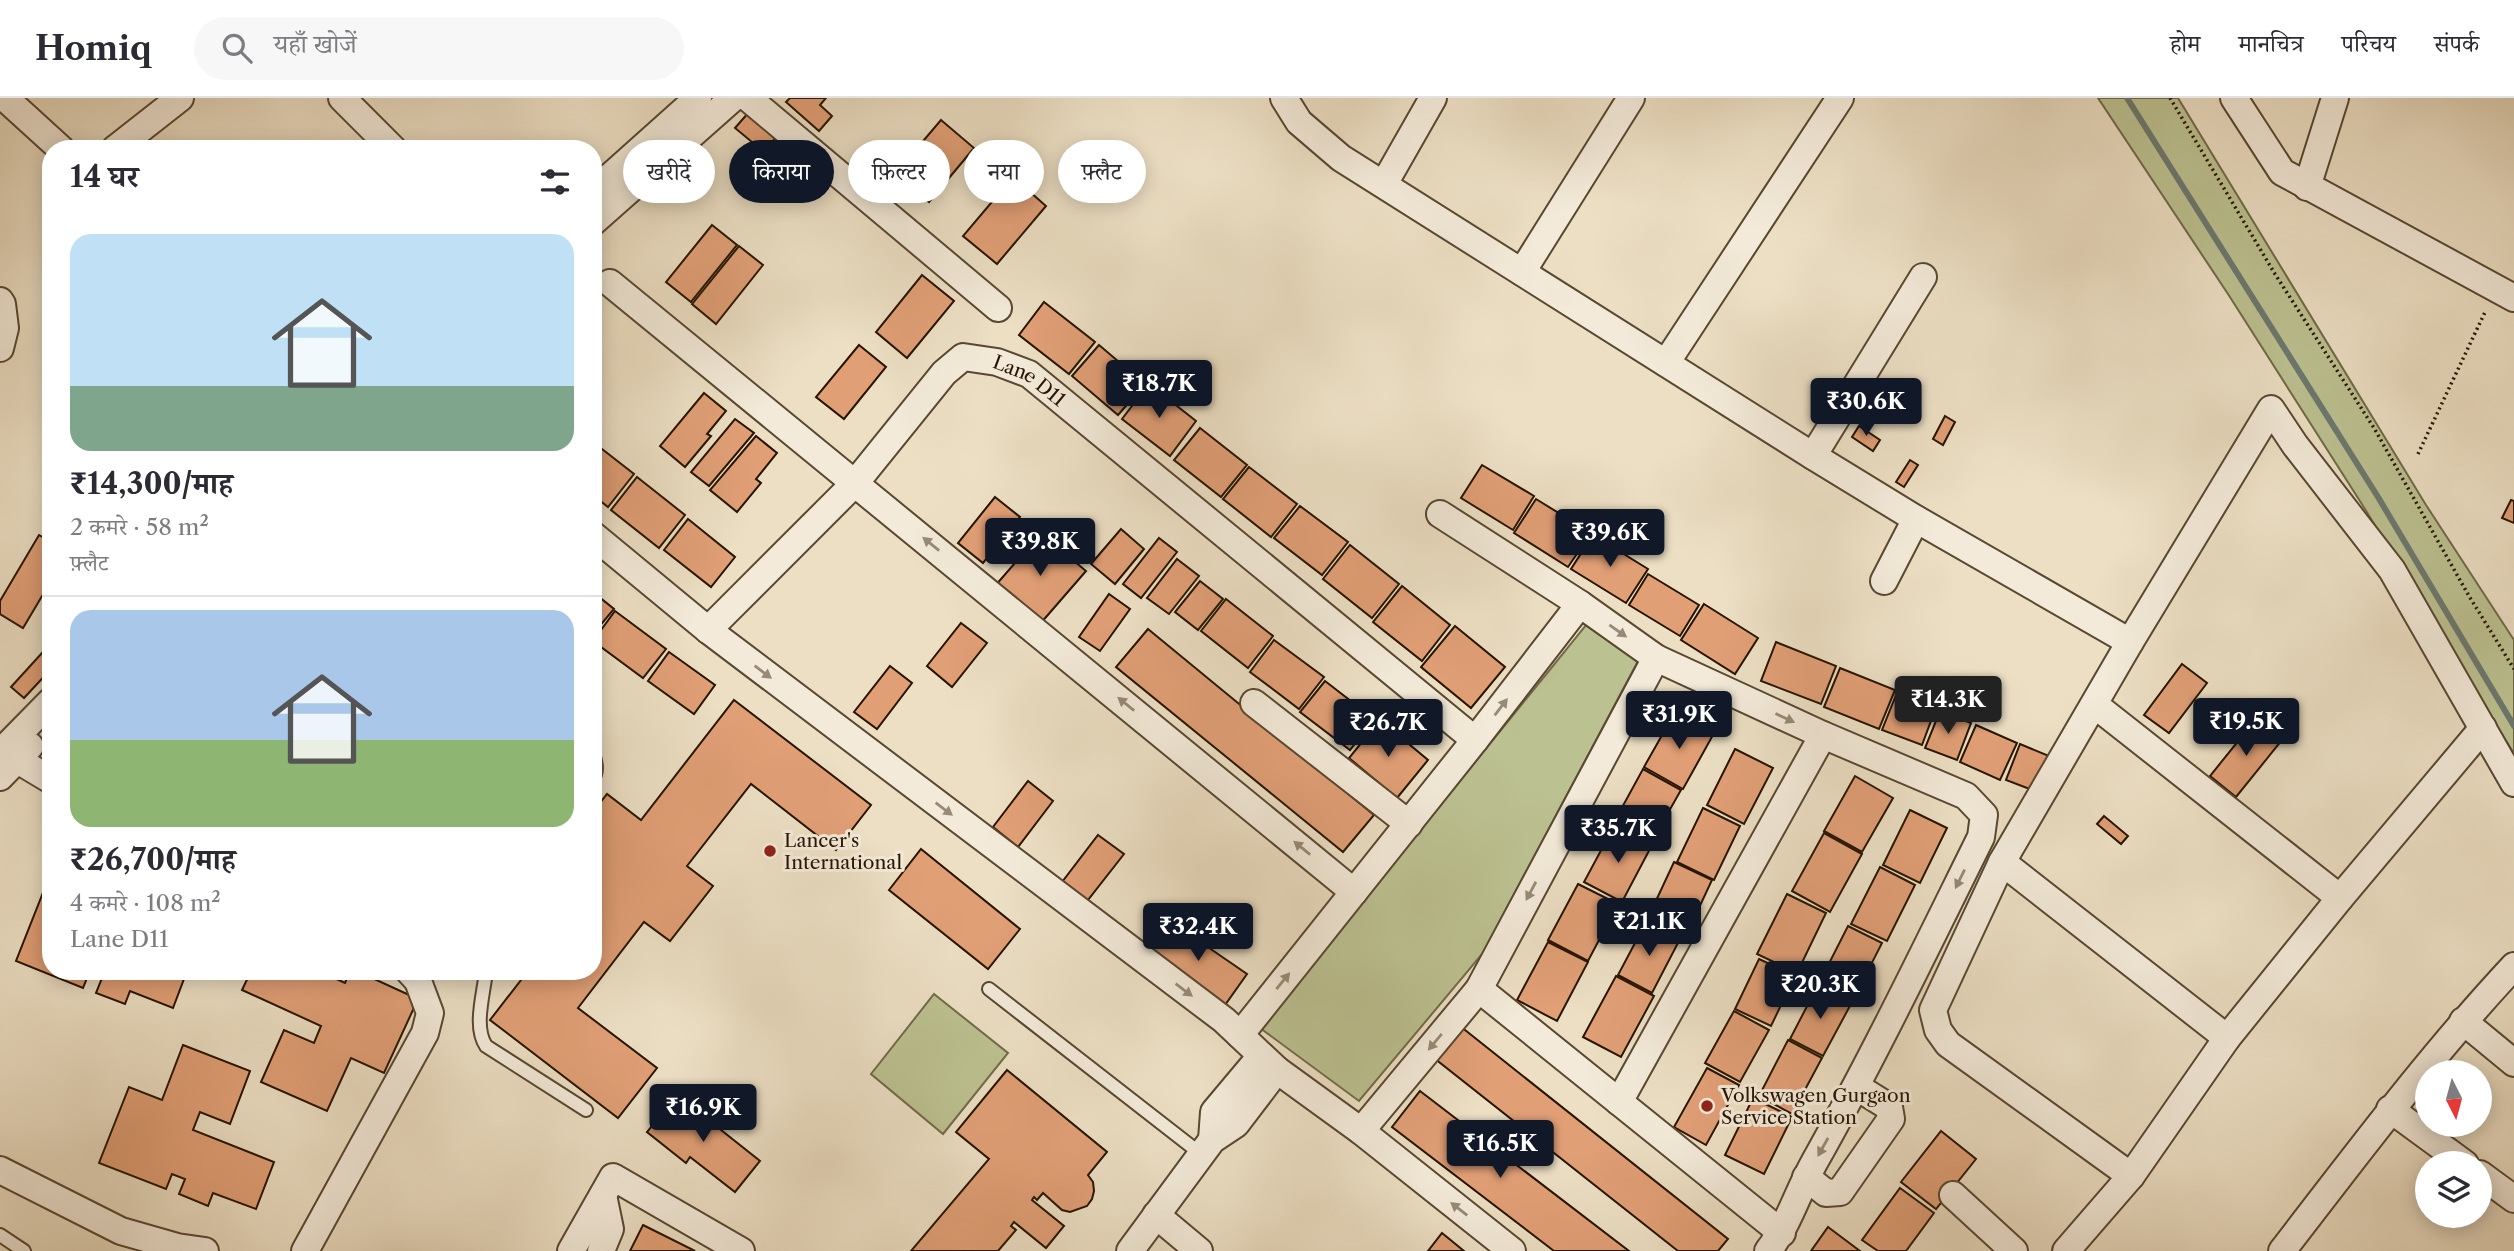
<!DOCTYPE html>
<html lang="hi">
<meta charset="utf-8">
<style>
:root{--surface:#fff;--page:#f7f7f7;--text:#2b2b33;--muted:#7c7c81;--line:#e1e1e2;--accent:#111827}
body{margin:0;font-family:"Libre Caslon Text","Noto Serif Devanagari",serif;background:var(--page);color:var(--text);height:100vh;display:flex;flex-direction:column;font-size:26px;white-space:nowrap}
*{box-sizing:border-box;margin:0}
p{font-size:23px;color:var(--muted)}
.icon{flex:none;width:38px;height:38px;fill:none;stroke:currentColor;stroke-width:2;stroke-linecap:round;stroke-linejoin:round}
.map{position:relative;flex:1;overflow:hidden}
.drawer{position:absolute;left:42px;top:42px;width:560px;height:840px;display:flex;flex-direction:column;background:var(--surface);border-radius:28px;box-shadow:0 4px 18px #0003}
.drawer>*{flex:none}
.hud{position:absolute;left:623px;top:42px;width:665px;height:63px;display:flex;gap:14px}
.needle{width:46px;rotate:174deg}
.buttons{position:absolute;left:2415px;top:962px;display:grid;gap:14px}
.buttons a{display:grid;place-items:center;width:77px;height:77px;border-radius:50%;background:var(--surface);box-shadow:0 4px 18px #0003;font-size:35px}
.price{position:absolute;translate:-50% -60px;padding:0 16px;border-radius:7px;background:var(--accent);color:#fff;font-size:23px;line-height:46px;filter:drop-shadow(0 2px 4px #0008)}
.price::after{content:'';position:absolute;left:50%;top:42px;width:21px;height:16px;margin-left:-10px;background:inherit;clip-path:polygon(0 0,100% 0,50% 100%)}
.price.selected{background:#222;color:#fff}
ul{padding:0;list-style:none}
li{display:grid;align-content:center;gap:14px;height:371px;padding:0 28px}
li+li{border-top:2px solid var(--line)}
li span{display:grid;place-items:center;height:217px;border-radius:21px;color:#555}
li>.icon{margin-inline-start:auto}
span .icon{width:126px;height:126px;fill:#fffc;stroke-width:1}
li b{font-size:30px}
h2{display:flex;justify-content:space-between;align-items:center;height:84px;padding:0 28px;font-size:30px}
.chip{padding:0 24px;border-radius:32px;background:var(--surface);box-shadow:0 4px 18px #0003;font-size:24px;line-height:63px}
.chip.selected{background:var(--accent);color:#fff}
header{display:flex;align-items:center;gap:42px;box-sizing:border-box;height:98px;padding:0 35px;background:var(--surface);border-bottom:2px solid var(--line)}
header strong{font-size:33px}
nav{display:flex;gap:38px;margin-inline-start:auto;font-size:24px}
.search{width:490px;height:63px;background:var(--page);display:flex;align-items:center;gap:18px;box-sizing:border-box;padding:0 24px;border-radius:38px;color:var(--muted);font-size:26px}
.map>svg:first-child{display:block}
.green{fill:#bcc191;stroke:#716a48;stroke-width:2}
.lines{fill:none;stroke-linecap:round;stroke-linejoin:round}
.stream{stroke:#6c7970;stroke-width:6}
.building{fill:#e19f76;stroke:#261400;stroke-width:2}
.service-casing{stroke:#584731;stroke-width:16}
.minor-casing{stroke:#584731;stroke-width:30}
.path{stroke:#261400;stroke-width:3.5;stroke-dasharray:2 3.5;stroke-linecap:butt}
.service{stroke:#f3ead9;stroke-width:12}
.minor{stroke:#f3ead9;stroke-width:26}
.oneway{fill:#978a77}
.poi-dot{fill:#8f2418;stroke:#f3ead9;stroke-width:2.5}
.labels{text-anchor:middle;stroke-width:6;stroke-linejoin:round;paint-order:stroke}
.street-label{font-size:19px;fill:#261400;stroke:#f3ead9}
.poi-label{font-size:19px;fill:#261400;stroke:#f3ead9;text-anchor:start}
</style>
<header>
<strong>Homiq</strong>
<div class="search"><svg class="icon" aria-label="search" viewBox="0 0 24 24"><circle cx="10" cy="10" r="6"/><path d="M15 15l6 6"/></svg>यहाँ खोजें</div>
<nav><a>होम</a><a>मानचित्र</a><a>परिचय</a><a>संपर्क</a></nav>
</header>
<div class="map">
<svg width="2514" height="1153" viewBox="0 0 2514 1153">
<rect width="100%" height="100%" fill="#ecdfc4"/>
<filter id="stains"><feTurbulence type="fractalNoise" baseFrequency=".00286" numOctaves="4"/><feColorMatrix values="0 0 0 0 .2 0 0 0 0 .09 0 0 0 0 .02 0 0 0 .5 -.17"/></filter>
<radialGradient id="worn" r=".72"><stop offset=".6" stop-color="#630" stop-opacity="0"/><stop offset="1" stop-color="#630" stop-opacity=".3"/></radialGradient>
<!-- green -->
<g class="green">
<polygon points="2098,0 2178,0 2426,407 2514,542 2514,656 2365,411 2228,196"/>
<polygon points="1586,527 1638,563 1483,855 1359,1003 1260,930"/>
<polygon points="934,896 1008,955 943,1036 871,976"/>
</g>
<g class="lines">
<!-- stream -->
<polyline class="stream" points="2127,0 2378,399 2514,628"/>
</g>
<!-- building -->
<g class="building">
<polygon points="790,0 826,0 820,7 832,18 819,33 786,4"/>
<polygon points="749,14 777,38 764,54 735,30"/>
<polygon points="941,22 974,50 929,104 895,76"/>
<polygon points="1013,79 1046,108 997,166 963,138"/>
<polygon points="712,127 737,147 691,204 666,184"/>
<polygon points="739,148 763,167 716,226 692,206"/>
<polygon points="922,177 954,203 907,260 876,234"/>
<polygon points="1044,204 1095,244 1069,276 1019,237"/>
<polygon points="859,247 886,269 844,321 816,299"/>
<polygon points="1099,247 1145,286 1118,317 1072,278"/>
<polygon points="1149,286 1196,323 1170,358 1122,321"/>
<polygon points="704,295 726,313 707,336 711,338 685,369 660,348"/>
<polygon points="1945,318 1955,324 1943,347 1933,341"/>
<polygon points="735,321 754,335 709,388 691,374"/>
<polygon points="1859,328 1880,342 1873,353 1852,339"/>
<polygon points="1200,330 1247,367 1221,399 1174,362"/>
<polygon points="756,338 777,355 756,381 761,385 737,414 710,392"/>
<polygon points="593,344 634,376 608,409 593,397"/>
<polygon points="1910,362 1918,367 1904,389 1896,384"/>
<polygon points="1482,367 1534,398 1513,432 1461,400"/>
<polygon points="1249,369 1297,406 1271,439 1223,401"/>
<polygon points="637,379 685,417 659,450 611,412"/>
<polygon points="995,399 1020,419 983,465 958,445"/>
<polygon points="1536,401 1591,435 1568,469 1514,435"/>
<polygon points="2511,402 2514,403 2514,425 2502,420"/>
<polygon points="1300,408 1348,444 1322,477 1274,440"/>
<polygon points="688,421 735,459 711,489 664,452"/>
<polygon points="1121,431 1144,451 1115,486 1091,466"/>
<polygon points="1041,435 1086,473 1040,526 995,488"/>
<polygon points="39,437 51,444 51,483 23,530 0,516 0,503"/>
<polygon points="1593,437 1648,471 1626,505 1571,471"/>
<polygon points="1159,440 1177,454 1141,500 1123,486"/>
<polygon points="1350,447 1399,486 1372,520 1323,481"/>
<polygon points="1177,461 1199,478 1169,516 1147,500"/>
<polygon points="1648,476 1699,507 1680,538 1629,507"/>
<polygon points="1200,483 1223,501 1198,532 1175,514"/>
<polygon points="1402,488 1450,527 1422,563 1373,524"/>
<polygon points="593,494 614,511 593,536"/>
<polygon points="1109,496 1130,511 1100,553 1079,539"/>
<polygon points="1226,501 1273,538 1248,570 1201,533"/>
<polygon points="1704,506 1758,540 1735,576 1681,542"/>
<polygon points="615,513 666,551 643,580 593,543"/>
<polygon points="961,525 987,545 952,589 927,568"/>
<polygon points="1455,528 1505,569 1471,610 1421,569"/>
<polygon points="1148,531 1374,717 1343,754 1116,569"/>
<polygon points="1274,542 1324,579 1299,611 1250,574"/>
<polygon points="1776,544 1836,568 1821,606 1761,583"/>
<polygon points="669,554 715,587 694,616 648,583"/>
<polygon points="42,555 51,563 51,571 24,600 11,589"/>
<polygon points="2182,566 2207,585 2169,635 2144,617"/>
<polygon points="890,568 912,585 877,631 854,614"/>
<polygon points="1840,570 1895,592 1879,631 1824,609"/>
<polygon points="1325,583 1374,621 1350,652 1300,614"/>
<polygon points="1896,597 1935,612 1922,647 1882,632"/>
<polygon points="734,602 871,707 836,752 751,686 687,768 713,788 670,843 644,824 578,910 657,970 618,1020 490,922 528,873 593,873 593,714 607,696 641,722"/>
<polygon points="1940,613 1971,625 1957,662 1925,650"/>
<polygon points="1674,616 1713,637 1683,691 1644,669"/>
<polygon points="2256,621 2282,642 2236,699 2210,678"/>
<polygon points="1380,622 1428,662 1397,700 1349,660"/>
<polygon points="1976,627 2017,645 2000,682 1960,664"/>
<polygon points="2020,646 2049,658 2035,693 2006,682"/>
<polygon points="1735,651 1773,670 1744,726 1707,707"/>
<polygon points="1643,671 1681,692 1651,745 1614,724"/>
<polygon points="1855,678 1893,700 1862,754 1824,733"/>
<polygon points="1028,683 1053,703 1018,749 993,729"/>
<polygon points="1703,710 1740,728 1714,782 1677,764"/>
<polygon points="1910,712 1947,730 1920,785 1883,767"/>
<polygon points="2104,718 2128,738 2121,746 2097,726"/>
<polygon points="1613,730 1651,749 1622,804 1584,784"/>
<polygon points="1824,735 1862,756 1830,814 1792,793"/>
<polygon points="1098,737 1124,756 1084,807 1059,788"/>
<polygon points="921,751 1020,831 988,871 889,792"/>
<polygon points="1674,764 1712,782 1684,842 1646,824"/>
<polygon points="1880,769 1915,787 1887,843 1851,826"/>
<polygon points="1578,786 1618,806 1588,863 1548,842"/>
<polygon points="46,787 51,789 51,873 187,873 173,910 130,893 125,906 96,895 102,880 89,875 83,890 16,863"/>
<polygon points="1787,796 1826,815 1797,875 1757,856"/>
<polygon points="1170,823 1247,876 1225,907 1149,854"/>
<polygon points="1645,826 1679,843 1652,895 1618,877"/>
<polygon points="1848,828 1882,845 1853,902 1819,885"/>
<polygon points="1548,844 1588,864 1557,923 1517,902"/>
<polygon points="1759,861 1795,878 1771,928 1735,911"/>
<polygon points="251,873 335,873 332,879 345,885 350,873 357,873 418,901 384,975 351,960 327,1013 261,984 284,932 314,945 321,928 242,892"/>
<polygon points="1616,878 1654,898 1621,959 1583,939"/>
<polygon points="1817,889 1851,906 1823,958 1790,941"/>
<polygon points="1734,913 1769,932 1740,984 1705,965"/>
<polygon points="1460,928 1728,1141 1718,1153 1678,1153 1434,960"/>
<polygon points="1788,942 1822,960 1792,1016 1759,998"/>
<polygon points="183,947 250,973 230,1026 200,1014 193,1032 274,1064 256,1111 213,1095 208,1108 179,1096 185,1081 172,1076 166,1091 99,1065 129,989 162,1002"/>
<polygon points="1707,970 1739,987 1706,1047 1674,1029"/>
<polygon points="1007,972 1107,1054 1088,1077 1093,1084 1094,1093 1092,1101 1087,1108 1070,1114 1062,1112 1043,1095 1037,1102 1034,1099 1032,1102 1064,1128 1046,1150 1014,1124 1011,1128 1016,1132 998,1153 911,1153 989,1061 956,1034"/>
<polygon points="1420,993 1629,1153 1554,1153 1392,1029"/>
<polygon points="677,997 760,1063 735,1094 690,1059 686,1065 647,1034"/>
<polygon points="1753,1000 1792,1019 1764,1076 1725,1057"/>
<polygon points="1941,1033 1976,1061 1936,1111 1901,1084"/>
<polygon points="1900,1090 1934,1115 1906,1153 1878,1153 1862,1142"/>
<polygon points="643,1127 695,1153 630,1153"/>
<polygon points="1828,1129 1860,1153 1811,1153"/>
<polygon points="1442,1135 1464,1153 1428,1153"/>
</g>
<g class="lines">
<!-- service casing -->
<g class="service-casing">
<g id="service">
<path d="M593,656C596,664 598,673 593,681"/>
<path d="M486,873C484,895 473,929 486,948L586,1012"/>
<polyline points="989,891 1201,1056"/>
<polyline points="0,1137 24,1153"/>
</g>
</g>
<!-- minor casing -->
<g class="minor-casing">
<g id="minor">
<polyline points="5,0 61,51"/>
<polyline points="342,0 393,51"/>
<polyline points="748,0 998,210"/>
<polyline points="1284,0 1299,24 1341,60 1813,358 1916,421 2130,544"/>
<polyline points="2234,0 2282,74 2514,200"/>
<polyline points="115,51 180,0"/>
<polyline points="1384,86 1433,0"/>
<polyline points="2307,89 2335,0"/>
<polyline points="593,94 698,0"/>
<polyline points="593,124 733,0"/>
<polyline points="1522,174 1631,0"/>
<polyline points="610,185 1354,794"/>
<polyline points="0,203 2,206 5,230 0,250"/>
<polyline points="1666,265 1840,0"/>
<polyline points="1813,358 1923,179"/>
<path d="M1440,416L1580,506L1656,560L1823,637L1966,698L1984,717L1981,739C1927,848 1874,958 1815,1063C1798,1093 1789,1126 1768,1153"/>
<polyline points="593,437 708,532 1224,922 1277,972 1361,1033 1512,1153"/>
<polyline points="1884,483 1916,421"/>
<path id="s1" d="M708,532L856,384L944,275L963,259L997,264L1029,276L1475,642"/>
<polyline points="1254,605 1409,726"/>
<polyline points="2095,607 2340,800"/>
<polyline points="0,655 51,603"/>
<polyline points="16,661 51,682"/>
<polyline points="0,679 30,648"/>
<polyline points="2002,764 2227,940"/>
<polyline points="1479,891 1782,1135"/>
<polyline points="2463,923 2514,965"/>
<polyline points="1240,937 1475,642 1580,506"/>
<polyline points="1619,1004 1823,637"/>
<polyline points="2390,1011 2465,1066"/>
<polyline points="1361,1033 1479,891 1656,560"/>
<polyline points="1212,1042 1214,1014 1261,958"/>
<polyline points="0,1072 121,1133 177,1149 205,1153"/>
<polyline points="2480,1076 2514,1101"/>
<polyline points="2131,1078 1948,946 1938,932 1933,912 2002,764 2130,544 2271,311 2295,347 2392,472 2514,685"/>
<polyline points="1806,1079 1826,1095 1840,1094 1891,1021 1889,1009 1857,989"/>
<polyline points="1953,1097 2014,1153"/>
<polyline points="1156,1117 1199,1153"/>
<polyline points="305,1153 425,935 430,915 418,883 409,873"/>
<polyline points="571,1153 613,1079 741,1153"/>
<polyline points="601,1153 610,1131 603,1097"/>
<polyline points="1130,1153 1212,1042 1236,1026 1277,972"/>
<polyline points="2066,1153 2131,1078 2227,940 2340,800 2483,630"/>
<path d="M2282,1153C2357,1056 2430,958 2514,868"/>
</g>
</g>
<!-- path -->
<g class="path">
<polyline points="2170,0 2275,176 2374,330 2469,498 2514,571"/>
<polyline points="2418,356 2486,212"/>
</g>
<!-- service -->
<use href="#service" class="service"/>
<!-- minor -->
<use href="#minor" class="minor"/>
</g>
<!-- one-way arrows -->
<defs><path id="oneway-solid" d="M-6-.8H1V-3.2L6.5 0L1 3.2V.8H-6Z" transform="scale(1.75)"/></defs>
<g class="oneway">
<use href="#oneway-solid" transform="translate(931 446) rotate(-141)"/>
<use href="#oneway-solid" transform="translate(1618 533) rotate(35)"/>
<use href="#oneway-solid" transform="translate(763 574) rotate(37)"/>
<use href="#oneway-solid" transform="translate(1126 606) rotate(-141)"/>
<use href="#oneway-solid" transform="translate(1501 609) rotate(-53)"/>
<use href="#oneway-solid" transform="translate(1785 620) rotate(25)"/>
<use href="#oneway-solid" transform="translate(944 711) rotate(37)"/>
<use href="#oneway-solid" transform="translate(1302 750) rotate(-141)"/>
<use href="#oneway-solid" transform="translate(1960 781) rotate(116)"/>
<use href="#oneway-solid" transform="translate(1531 793) rotate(118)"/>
<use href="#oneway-solid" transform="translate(1283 883) rotate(-51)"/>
<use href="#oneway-solid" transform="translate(1184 892) rotate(37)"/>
<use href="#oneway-solid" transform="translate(1435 944) rotate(130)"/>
<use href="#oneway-solid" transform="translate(1823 1049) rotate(119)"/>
<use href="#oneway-solid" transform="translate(1459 1111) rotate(-142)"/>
</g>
<!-- markers -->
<g class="poi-dot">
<circle cx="770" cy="753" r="7"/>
<circle cx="1707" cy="1008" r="7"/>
</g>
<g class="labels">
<!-- street labels -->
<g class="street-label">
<text dy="7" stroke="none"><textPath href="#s1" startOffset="446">Lane D11</textPath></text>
</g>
<!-- poi labels -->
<g class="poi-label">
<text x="784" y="749">Lancer's<tspan x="784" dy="22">International</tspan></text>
<text x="1721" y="1004">Volkswagen Gurgaon<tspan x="1721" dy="22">Service Station</tspan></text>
</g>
</g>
<rect width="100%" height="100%" filter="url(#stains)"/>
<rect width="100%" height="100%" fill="url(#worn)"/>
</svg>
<div class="buttons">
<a><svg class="needle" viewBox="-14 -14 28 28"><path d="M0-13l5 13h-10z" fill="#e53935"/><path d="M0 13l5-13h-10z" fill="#7c7c81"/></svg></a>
<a><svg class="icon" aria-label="layers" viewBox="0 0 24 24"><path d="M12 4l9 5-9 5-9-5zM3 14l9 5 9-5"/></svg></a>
</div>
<b class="price" style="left:1159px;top:322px">₹18.7K</b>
<b class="price" style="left:1866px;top:340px">₹30.6K</b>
<b class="price" style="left:1610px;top:471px">₹39.6K</b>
<b class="price" style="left:1040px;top:480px">₹39.8K</b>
<b class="price selected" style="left:1948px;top:638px">₹14.3K</b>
<b class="price" style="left:1679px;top:653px">₹31.9K</b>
<b class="price" style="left:2246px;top:660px">₹19.5K</b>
<b class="price" style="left:1388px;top:661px">₹26.7K</b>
<b class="price" style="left:1618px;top:767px">₹35.7K</b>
<b class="price" style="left:1649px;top:860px">₹21.1K</b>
<b class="price" style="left:1198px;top:865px">₹32.4K</b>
<b class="price" style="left:1820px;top:923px">₹20.3K</b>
<b class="price" style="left:703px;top:1046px">₹16.9K</b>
<b class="price" style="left:1500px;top:1082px">₹16.5K</b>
<div class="hud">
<a class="chip">खरीदें</a>
<a class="chip selected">किराया</a>
<a class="chip">फ़िल्टर</a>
<a class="chip">नया</a>
<a class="chip">फ़्लैट</a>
</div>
<section class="drawer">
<h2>14 घर<svg class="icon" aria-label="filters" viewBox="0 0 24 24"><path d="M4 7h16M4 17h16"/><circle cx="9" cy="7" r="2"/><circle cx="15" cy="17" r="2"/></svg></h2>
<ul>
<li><span style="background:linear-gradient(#bfe0f5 70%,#7fa58c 0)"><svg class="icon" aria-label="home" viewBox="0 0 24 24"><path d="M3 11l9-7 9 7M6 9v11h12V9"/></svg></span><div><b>₹14,300/माह</b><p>2 कमरे · 58 m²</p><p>फ़्लैट</p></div></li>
<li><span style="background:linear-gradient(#a9c7e8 60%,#8fb573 0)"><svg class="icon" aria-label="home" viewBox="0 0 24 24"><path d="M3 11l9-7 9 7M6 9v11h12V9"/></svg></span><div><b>₹26,700/माह</b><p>4 कमरे · 108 m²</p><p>Lane D11</p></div></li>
</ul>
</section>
</div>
